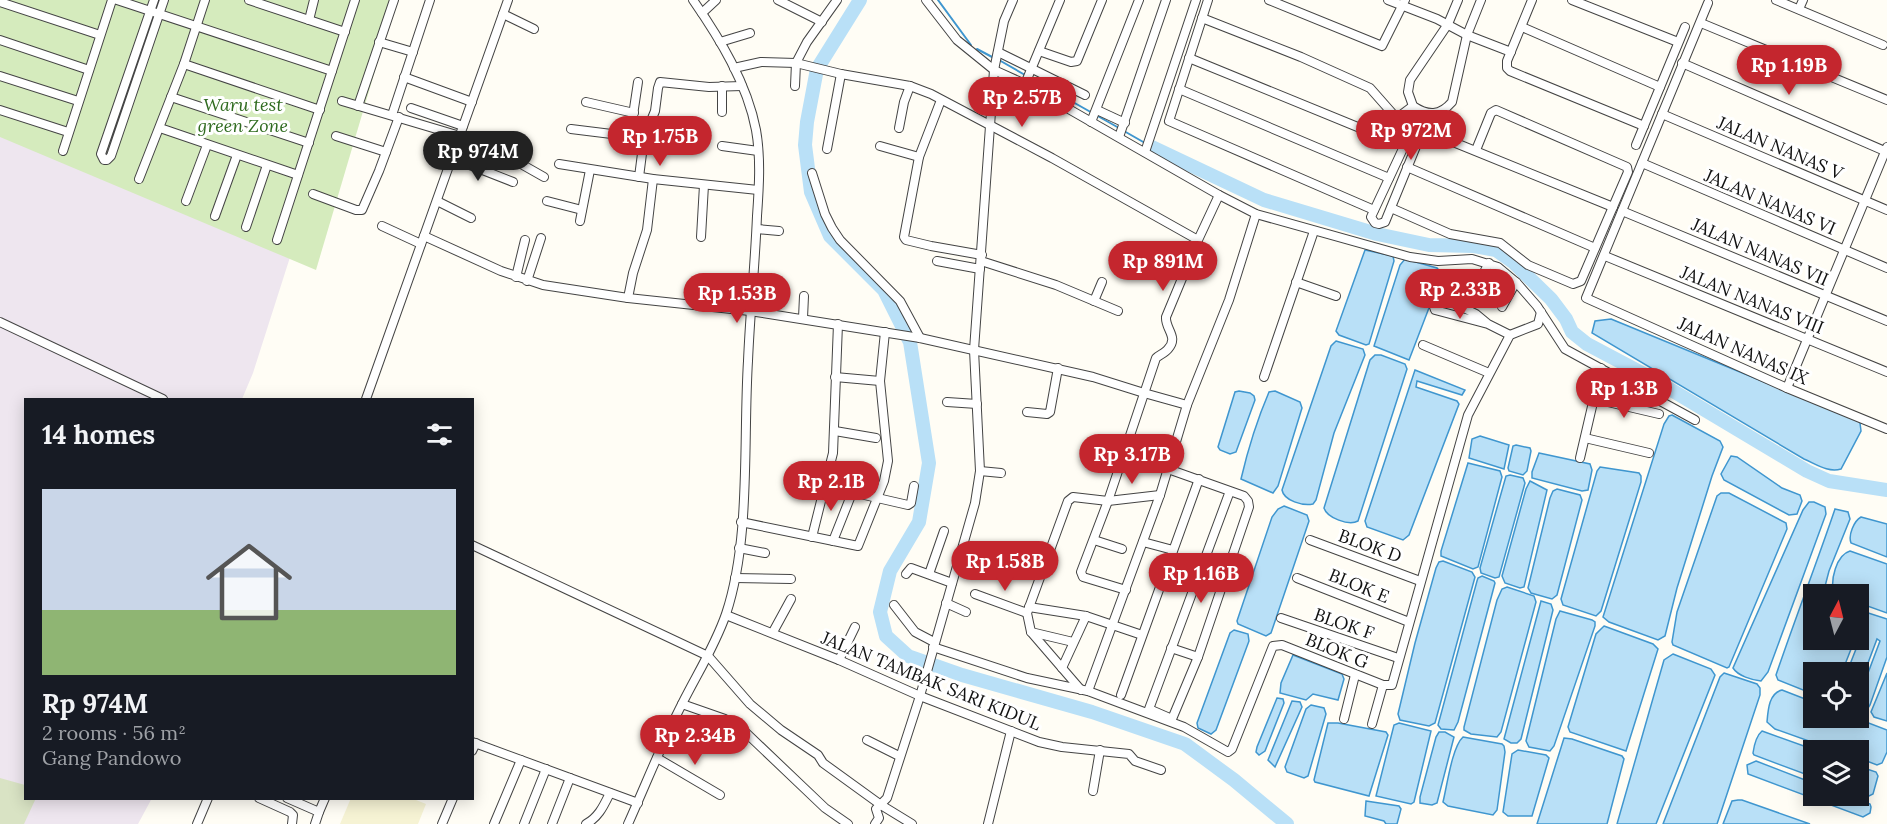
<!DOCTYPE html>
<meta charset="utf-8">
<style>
:root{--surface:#171b24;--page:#20242c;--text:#f1f3f6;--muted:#9ea1a6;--accent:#c4262e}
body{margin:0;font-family:Lora,serif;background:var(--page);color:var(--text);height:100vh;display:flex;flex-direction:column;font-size:22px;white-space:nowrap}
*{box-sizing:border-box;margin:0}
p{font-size:20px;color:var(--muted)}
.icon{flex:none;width:33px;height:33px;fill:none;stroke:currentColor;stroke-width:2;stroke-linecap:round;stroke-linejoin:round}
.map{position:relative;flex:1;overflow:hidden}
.panel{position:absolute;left:24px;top:398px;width:450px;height:402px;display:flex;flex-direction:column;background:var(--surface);border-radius:0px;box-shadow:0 3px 15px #0003}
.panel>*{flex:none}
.needle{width:39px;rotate:7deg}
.fabs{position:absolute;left:1803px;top:584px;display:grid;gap:12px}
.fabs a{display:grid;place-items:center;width:66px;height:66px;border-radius:0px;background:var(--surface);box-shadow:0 3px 15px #0003;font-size:30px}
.price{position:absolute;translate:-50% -51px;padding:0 14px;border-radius:21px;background:var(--accent);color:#fff;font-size:20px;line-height:39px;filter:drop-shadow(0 2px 3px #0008)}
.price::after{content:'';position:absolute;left:50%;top:36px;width:18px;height:14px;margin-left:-9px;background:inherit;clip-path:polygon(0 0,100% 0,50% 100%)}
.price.active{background:#222;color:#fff}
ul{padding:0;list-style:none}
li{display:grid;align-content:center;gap:12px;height:318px;padding:0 18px}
li span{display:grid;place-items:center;height:186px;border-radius:0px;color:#555}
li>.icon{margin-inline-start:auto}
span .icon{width:108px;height:108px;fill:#fffc;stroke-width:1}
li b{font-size:26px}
h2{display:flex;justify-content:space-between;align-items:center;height:72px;padding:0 18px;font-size:26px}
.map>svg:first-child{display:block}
.industrial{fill:#eee6ef}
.farmland{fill:#f6f3d4}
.green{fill:#d5ebbd}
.cemetery{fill:#d9e3c4}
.water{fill:#b9e0f7;stroke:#3f96cf;stroke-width:1.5}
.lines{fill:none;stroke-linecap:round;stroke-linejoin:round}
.stream{stroke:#3f96cf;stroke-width:2}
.river{stroke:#b9e0f7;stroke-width:14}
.minor-casing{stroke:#444;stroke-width:10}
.minor{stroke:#fff;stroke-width:8}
.labels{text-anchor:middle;stroke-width:6;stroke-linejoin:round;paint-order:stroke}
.park-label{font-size:18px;font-style:italic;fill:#2f6b1f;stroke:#fff}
.street-label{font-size:18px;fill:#111;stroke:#fff}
</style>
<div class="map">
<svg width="1887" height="824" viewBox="0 0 1887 824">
<rect width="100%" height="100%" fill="#fffdf5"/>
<!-- industrial -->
<polygon class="industrial" points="0,128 292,251 253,373 242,399 26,399 26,798 152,798 138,824 0,824"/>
<!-- farmland -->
<polygon class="farmland" points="351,798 411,798 426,804 418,824 340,824"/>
<!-- green -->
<polygon class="green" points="0,0 396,0 316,270 0,137"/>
<!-- cemetery -->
<polygon class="cemetery" points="0,778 25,785 26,798 36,798 24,824 0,824"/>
<!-- water -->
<g class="water">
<polygon points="1365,250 1393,256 1394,261 1369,344 1366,345 1339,335 1336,331"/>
<polygon points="1405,259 1437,268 1442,274 1409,360 1374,346 1400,265"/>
<path d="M1611,319L1857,420L1860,423L1861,431L1841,469C1828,473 1816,464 1804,459L1592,333L1595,321Z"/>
<path d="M1336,341L1363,349L1365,355L1334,433L1316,500L1313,504C1303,506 1284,501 1282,490L1331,346Z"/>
<path d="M1375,355H1381L1405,364L1407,369L1358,521C1349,526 1327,518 1324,508L1370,360Z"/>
<polygon points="1415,370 1465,390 1462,395 1417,381 1416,387 1457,401 1459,404 1409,535 1403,540 1367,527 1365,521"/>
<polygon points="1239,391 1250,393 1254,396 1255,400 1236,452 1230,454 1220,450 1218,447 1235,392"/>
<path d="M1275,391L1300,402L1302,408L1278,486L1273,493L1241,479C1248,449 1257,420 1269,392Z"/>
<polygon points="1672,415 1720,441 1723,447 1712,476 1677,588 1665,636 1658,640 1609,622 1603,617 1664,424 1669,416"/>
<polygon points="1480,436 1509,445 1504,469 1469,458 1472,439"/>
<polygon points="1516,445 1530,448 1531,451 1527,471 1523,475 1509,471 1508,468 1513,446"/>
<polygon points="1539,453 1590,464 1592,470 1588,490 1582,491 1532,478 1532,472"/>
<polygon points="1731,456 1737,457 1782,488 1800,495 1802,501 1797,514 1789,515 1724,480 1721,474"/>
<polygon points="1468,463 1500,471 1502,477 1478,567 1473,569 1441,556 1441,551"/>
<polygon points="1600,467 1639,473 1641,476 1641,482 1601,611 1596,616 1563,605 1561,599 1597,471"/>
<polygon points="1510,475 1523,478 1525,483 1499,577 1495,578 1481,573 1480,568 1506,476"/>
<polygon points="1530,481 1547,490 1524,587 1520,588 1505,583 1502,576 1526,489"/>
<polygon points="1557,489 1580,495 1582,500 1557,595 1552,599 1531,593 1528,588 1550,498 1553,491"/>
<polygon points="1721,493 1729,493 1786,523 1787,529 1729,667 1727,668 1673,645 1672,642 1677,612 1717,496"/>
<path d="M1809,502H1814L1825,507L1826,514L1768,672L1761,681C1752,680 1738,676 1733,668L1803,510Z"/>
<polygon points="1284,506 1307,515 1309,521 1271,633 1266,636 1238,624 1237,621 1272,517 1278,509"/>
<path d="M1835,509L1848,512L1850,519L1829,571L1823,594H1814V639H1855L1842,672H1814L1813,694L1778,680L1776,675C1795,619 1816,565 1835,509Z"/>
<path d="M1861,517L1887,524V557L1851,543C1848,535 1854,521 1861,517Z"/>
<path d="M1850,551L1887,564V613L1859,603L1858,594L1834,593C1830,581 1836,555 1850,551Z"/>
<polygon points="1443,561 1472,572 1475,577 1435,723 1429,726 1400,720 1398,714 1415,643 1436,568 1439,562"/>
<polygon points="1482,576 1494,581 1495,583 1458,722 1454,730 1441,729 1438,725 1477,581 1478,578"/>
<polygon points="1507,587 1534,596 1536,602 1501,732 1497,737 1471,734 1464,730 1464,727 1497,600 1502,589"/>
<polygon points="1541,601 1551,604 1553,610 1521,739 1517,743 1511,743 1504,739"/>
<polygon points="1859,610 1887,619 1887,657 1870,705 1865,713 1859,713 1859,697 1880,641 1877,639 1859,687 1858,672 1847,672 1865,626 1863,623 1861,623 1859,629"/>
<polygon points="1560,611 1592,620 1595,622 1595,626 1554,746 1550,751 1529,747 1526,741 1556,619"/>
<polygon points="1604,626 1653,644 1658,649 1626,751 1570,732 1568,727 1596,634"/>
<polygon points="1234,630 1248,634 1249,641 1216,730 1211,734 1198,728 1197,723 1230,633"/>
<polygon points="1673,654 1711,669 1715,675 1656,824 1617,824 1664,660"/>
<polygon points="1293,655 1342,674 1344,679 1338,700 1313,694 1306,700 1280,693 1281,683"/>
<polygon points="1724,673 1757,684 1760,688 1760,695 1717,824 1663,824 1720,677"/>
<polygon points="1887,673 1887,721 1874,717 1871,712"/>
<path d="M1782,690L1813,702L1814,717H1853L1887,730V752L1882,763L1877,765L1859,758L1858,750H1834L1775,729L1767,722C1768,710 1769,693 1782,690Z"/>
<polygon points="1277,698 1283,699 1284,703 1265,751 1259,755 1256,752 1257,747"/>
<polygon points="1292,701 1300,702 1302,707 1275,767 1268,760"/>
<polygon points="1311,705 1324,708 1326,714 1308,776 1304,778 1287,772 1285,767 1306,709"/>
<polygon points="1328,723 1338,723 1386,732 1388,735 1369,796 1315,782 1314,780"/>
<polygon points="1399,723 1431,731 1414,802 1411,804 1376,796 1394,725"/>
<path d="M1762,731L1815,750H1814L1813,777L1754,755L1753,753C1754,746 1756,736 1762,731Z"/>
<polygon points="1439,732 1445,732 1454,737 1437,803 1432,805 1420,803 1420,797 1436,737"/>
<path d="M1463,737L1502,744L1504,746L1505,752L1497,810L1493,815L1448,806L1443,802C1447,786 1452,747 1463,737Z"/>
<polygon points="1564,738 1572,739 1622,756 1624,759 1607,824 1537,824"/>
<polygon points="1518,750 1546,755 1549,758 1532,816 1508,816 1503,812 1512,754"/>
<polygon points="1756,761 1813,783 1814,795 1847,795 1870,804 1871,807 1870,813 1863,817 1748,774 1747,765"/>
<polygon points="1858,766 1876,772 1878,776 1873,794 1869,796 1859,794"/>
<polygon points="1738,800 1742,800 1810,824 1723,824 1732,801"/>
<polygon points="1366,801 1399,806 1401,809 1397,824 1386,824 1384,821 1365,816"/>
</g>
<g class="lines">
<!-- stream -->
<g class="stream">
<polyline points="938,0 971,45"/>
<polyline points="977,49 994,58"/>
<polyline points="999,60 1025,75"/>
<polyline points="1030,78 1059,94"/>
<polyline points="1064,97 1119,128"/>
<polyline points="1124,131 1145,143"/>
</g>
<!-- river -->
<g class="river">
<polyline points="860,0 817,69 807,122 805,145 811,192 830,236 884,290 910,342 929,463 919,522 890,571 880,612 886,636 908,656 962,675 1092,712 1185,744 1234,780 1287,824"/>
<polyline points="1152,147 1264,200 1377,234 1429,245 1474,246 1496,250 1513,262 1551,299 1566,319 1572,332 1587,344 1653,379 1807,471 1829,481 1887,490"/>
</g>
<!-- minor casing -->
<g class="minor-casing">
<g id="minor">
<polyline points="117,0 332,71"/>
<polyline points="154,0 101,154 104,160 107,160 111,156 164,0"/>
<polyline points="249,0 345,32"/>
<polyline points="778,0 822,22"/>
<polyline points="926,0 957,40 994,70 1025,84 1219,195 1256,214 1410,257 1438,261 1472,259 1498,267 1516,282 1537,306 1565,349 1695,420"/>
<polyline points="1208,0 1169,121 1374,210"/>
<polyline points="1269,0 1382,46 1405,0"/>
<polyline points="1388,0 1437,19 1467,35 1511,52"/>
<path d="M1458,0L1448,24L1410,80L1408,92L1413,106C1428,116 1440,116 1452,102L1467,35L1481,0"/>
<polyline points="1532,0 1507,61 1507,68 1510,71 1644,126"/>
<polyline points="1572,0 1678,42"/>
<polyline points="1776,0 1883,45"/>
<polyline points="0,2 100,35"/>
<polyline points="1708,3 1586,298 1787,388 1887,429"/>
<polyline points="1799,9 1803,0"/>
<polyline points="702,13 716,0"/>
<polyline points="503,14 534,29"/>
<polyline points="1202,18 1301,57 1370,88 1407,130 1407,140 1371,217 1375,223 1379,224 1385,222 1419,139 1424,135 1431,133 1613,207"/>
<polyline points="309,20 314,0"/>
<polyline points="1701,23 1887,100"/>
<polyline points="1522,27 1660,87"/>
<polyline points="0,40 89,70"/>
<polyline points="379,42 413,52"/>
<polyline points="720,42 750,33"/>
<polyline points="1039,51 1071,62 1077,61 1102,0"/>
<polyline points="998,52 1085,95"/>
<polyline points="1189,58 1404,146"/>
<polyline points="1682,63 1887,152"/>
<polyline points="184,64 320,110"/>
<polyline points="734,68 761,62 796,63 841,74 910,86 931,94 1052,158 1198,240"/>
<polyline points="0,76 78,101"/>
<polyline points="404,77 472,102"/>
<polyline points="1025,84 1060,0"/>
<polyline points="795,86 796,63 807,42 837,0"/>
<polyline points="1179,89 1389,178"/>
<polyline points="171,97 309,143"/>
<polyline points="941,100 919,157 904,237 906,240 931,246 982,255"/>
<polyline points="342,101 460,136 507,156 544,177"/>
<polyline points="586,102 634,113"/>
<polyline points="1058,103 1065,85"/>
<polyline points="358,106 394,0"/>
<polyline points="411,108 463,126"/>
<polyline points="0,110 68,132"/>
<polyline points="1097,110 1125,123"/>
<polyline points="722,112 722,86"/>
<polyline points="1662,114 1887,210"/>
<polyline points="392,115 430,0"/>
<polyline points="1397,118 1413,106"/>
<polyline points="1091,122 1139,0"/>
<polyline points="160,128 298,175"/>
<polyline points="899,128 904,102 910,86"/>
<polyline points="571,129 644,138"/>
<polyline points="1431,133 1431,114"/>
<polyline points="630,135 638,82"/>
<polyline points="336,136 386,152"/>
<polyline points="1119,137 1166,0"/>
<polyline points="1636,145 1685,27"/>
<polyline points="722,146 758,151"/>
<polyline points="880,146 919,157"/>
<polyline points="827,149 841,74"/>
<polyline points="63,151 112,0"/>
<polyline points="1145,152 1196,0"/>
<polyline points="452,158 513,182"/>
<polyline points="1642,163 1887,268"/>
<polyline points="559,164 653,179 758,190"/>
<polyline points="1407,167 1595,248"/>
<polyline points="812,173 825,214 832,228 840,240 900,301 920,338"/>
<polyline points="639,177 644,138 655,111 658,88 660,82 709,87 742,86"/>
<polyline points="139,179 184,64 205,0"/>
<polyline points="313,194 356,210 362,210 379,171 399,117"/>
<polyline points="186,201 207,145"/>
<polyline points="437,201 471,218"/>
<polyline points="547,201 582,210"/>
<polyline points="1391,208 1450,234 1500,243 1528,265 1573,284 1581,281 1628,172 1627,167 1496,110 1491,113 1476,150"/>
<polyline points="1622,211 1887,321"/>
<polyline points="215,216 237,155"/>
<polyline points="580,221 590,170"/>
<polyline points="382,226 421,244"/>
<polyline points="246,227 267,165"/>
<polyline points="757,229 779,231"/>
<polyline points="424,236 501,271 543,285 628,298 750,311 920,338 1093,377 1144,393 1187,405"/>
<polyline points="701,237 704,185"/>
<polyline points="277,240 355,0"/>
<polyline points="1605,256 1887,372"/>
<polyline points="937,261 980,269"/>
<polyline points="981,261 1056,285 1118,311"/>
<polyline points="516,277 525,240"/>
<polyline points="527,281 541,238"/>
<polyline points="1296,282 1336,296"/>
<polyline points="1475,289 1489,263"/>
<polyline points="628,298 633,273 647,230 653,179"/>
<polyline points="1094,301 1102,282"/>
<polyline points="1502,307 1516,282"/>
<polyline points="803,318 804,296"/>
<polyline points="0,322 163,399"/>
<polyline points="1488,324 1476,314 1441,297 1439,297 1434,307 1435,310 1488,324 1510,335"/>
<polyline points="1423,345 1489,373"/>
<polyline points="835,377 880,381"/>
<polyline points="1264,377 1314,231"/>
<polyline points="1787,388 1887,147"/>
<polyline points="366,399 508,0"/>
<polyline points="1595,399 1659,414"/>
<polyline points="947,402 977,404"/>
<polyline points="1027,412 1047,414 1050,412 1058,368"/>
<polyline points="835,431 876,438"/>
<polyline points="1585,438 1649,453"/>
<polyline points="1580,458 1601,368"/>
<polyline points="1168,469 1244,496 1248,501 1249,507 1198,657 1172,719 1149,709 1230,491"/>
<polyline points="980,471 1001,473"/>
<polyline points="825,486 908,505 911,503 914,486"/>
<polyline points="741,522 858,546 884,481 888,461 880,381 885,332"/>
<polyline points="812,537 833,453 838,324"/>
<polyline points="1094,540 1122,549"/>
<polyline points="1310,540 1420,581"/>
<polyline points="833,541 852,493"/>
<polyline points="1143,542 1173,550"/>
<polyline points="472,545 708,656 750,704 781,730 818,755 823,763 881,805 912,824"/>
<polyline points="739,548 765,553"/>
<polyline points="906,574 911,568 952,583"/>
<polyline points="929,574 944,531"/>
<polyline points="735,578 791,579"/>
<polyline points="1297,578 1409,622"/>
<path d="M1126,590L1083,577L1081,572L1108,501L1156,358C1159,355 1165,353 1168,349C1179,337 1165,329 1166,317L1198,240L1219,195"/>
<polyline points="975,594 1027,613"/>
<polyline points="946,603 966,612"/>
<polyline points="894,605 915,632 934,642"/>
<polyline points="1029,607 1086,616 1142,635"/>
<polyline points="726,615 839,660 920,696 1039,742 1062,747 1129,754 1135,761 1161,770"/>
<polyline points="1281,618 1398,658"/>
<polyline points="773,632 791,599"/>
<polyline points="1031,632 1073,642"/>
<polyline points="933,647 1027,678 1088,691 1184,727 1228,752 1232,749 1273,646 1282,645 1383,685 1392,685 1468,415 1510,335 1538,324 1541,312"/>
<polyline points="1171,648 1198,657"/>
<polyline points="839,660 855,627"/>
<polyline points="1062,668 1086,616"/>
<polyline points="1081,690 1031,632 1027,613 1068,501 1073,497 1108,501 1160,495"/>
<polyline points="1088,691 1160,495 1187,405 1229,300 1256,214"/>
<polyline points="1121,695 1199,479"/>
<polyline points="682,704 725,719 741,728 825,808 848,824"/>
<polyline points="1344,719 1355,675"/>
<polyline points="1372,724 1383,685"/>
<polyline points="867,740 899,756"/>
<polyline points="472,742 638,803"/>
<polyline points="472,751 476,743"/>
<polyline points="657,758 720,795"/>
<polyline points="1093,791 1100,750"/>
<polyline points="259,798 290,812 293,815 292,824"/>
<polyline points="287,798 319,812 315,824"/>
<polyline points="319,812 325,798"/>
<polyline points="197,824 208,798"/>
<polyline points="442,824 453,798"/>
<polyline points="494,824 521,760"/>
<polyline points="524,824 546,769"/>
<polyline points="552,824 570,778"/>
<path d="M586,824C599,817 604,805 610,793"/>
<path d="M628,824C646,784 662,743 682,704C697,674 715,646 726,614C751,539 743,441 748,361C750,313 755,265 757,216C759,188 761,158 756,130C747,83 720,39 693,0"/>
<polyline points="875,824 879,818 876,809 887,798 920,696 975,503 980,471 974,350 994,70 1004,21 1013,0"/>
<polyline points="988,824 1011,731"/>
</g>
</g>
<!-- minor -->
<use href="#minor" class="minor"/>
</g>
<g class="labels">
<!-- park labels -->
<g class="park-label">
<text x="243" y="111">Waru test<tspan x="243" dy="21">green Zone</tspan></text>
</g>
<!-- street labels -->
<g class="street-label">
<text transform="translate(1780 148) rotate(23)" y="6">JALAN NANAS V</text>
<text transform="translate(1770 202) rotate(23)" y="6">JALAN NANAS VI</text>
<text transform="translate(1760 252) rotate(23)" y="6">JALAN NANAS VII</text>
<text transform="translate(1752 300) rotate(22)" y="6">JALAN NANAS VIII</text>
<text transform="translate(1743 351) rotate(24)" y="6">JALAN NANAS IX</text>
<text transform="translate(1370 546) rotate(20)" y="6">BLOK D</text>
<text transform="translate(1359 586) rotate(22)" y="6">BLOK E</text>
<text transform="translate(1344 624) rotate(19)" y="6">BLOK F</text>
<text transform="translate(1337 651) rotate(22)" y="6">BLOK G</text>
<text transform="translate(931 681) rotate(22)" y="6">JALAN TAMBAK SARI KIDUL</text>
</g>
</g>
</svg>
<div class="fabs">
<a><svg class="needle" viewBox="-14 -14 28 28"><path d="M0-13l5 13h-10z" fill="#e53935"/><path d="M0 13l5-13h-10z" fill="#9ea1a6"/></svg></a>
<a><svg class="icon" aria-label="locate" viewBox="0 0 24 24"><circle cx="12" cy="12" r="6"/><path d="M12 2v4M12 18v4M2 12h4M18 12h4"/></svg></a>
<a><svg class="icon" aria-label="layers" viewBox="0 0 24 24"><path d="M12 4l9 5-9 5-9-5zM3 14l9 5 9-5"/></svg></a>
</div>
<b class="price" style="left:1789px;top:96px">Rp 1.19B</b>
<b class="price" style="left:1022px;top:128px">Rp 2.57B</b>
<b class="price" style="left:1411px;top:161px">Rp 972M</b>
<b class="price" style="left:660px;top:167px">Rp 1.75B</b>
<b class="price active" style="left:478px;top:182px">Rp 974M</b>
<b class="price" style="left:1163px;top:292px">Rp 891M</b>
<b class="price" style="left:1460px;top:320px">Rp 2.33B</b>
<b class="price" style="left:737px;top:324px">Rp 1.53B</b>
<b class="price" style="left:1624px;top:419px">Rp 1.3B</b>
<b class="price" style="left:1132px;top:485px">Rp 3.17B</b>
<b class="price" style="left:831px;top:512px">Rp 2.1B</b>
<b class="price" style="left:1005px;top:592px">Rp 1.58B</b>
<b class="price" style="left:1201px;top:604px">Rp 1.16B</b>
<b class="price" style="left:695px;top:766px">Rp 2.34B</b>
<section class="panel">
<h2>14 homes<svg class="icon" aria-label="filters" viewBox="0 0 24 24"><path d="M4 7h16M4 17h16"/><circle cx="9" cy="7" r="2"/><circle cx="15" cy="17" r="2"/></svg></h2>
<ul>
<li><span style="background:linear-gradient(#c9d6e8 65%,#8fb573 0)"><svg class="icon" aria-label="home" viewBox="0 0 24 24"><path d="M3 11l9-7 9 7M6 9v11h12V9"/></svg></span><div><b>Rp 974M</b><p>2 rooms · 56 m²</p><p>Gang Pandowo</p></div></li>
</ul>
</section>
</div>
